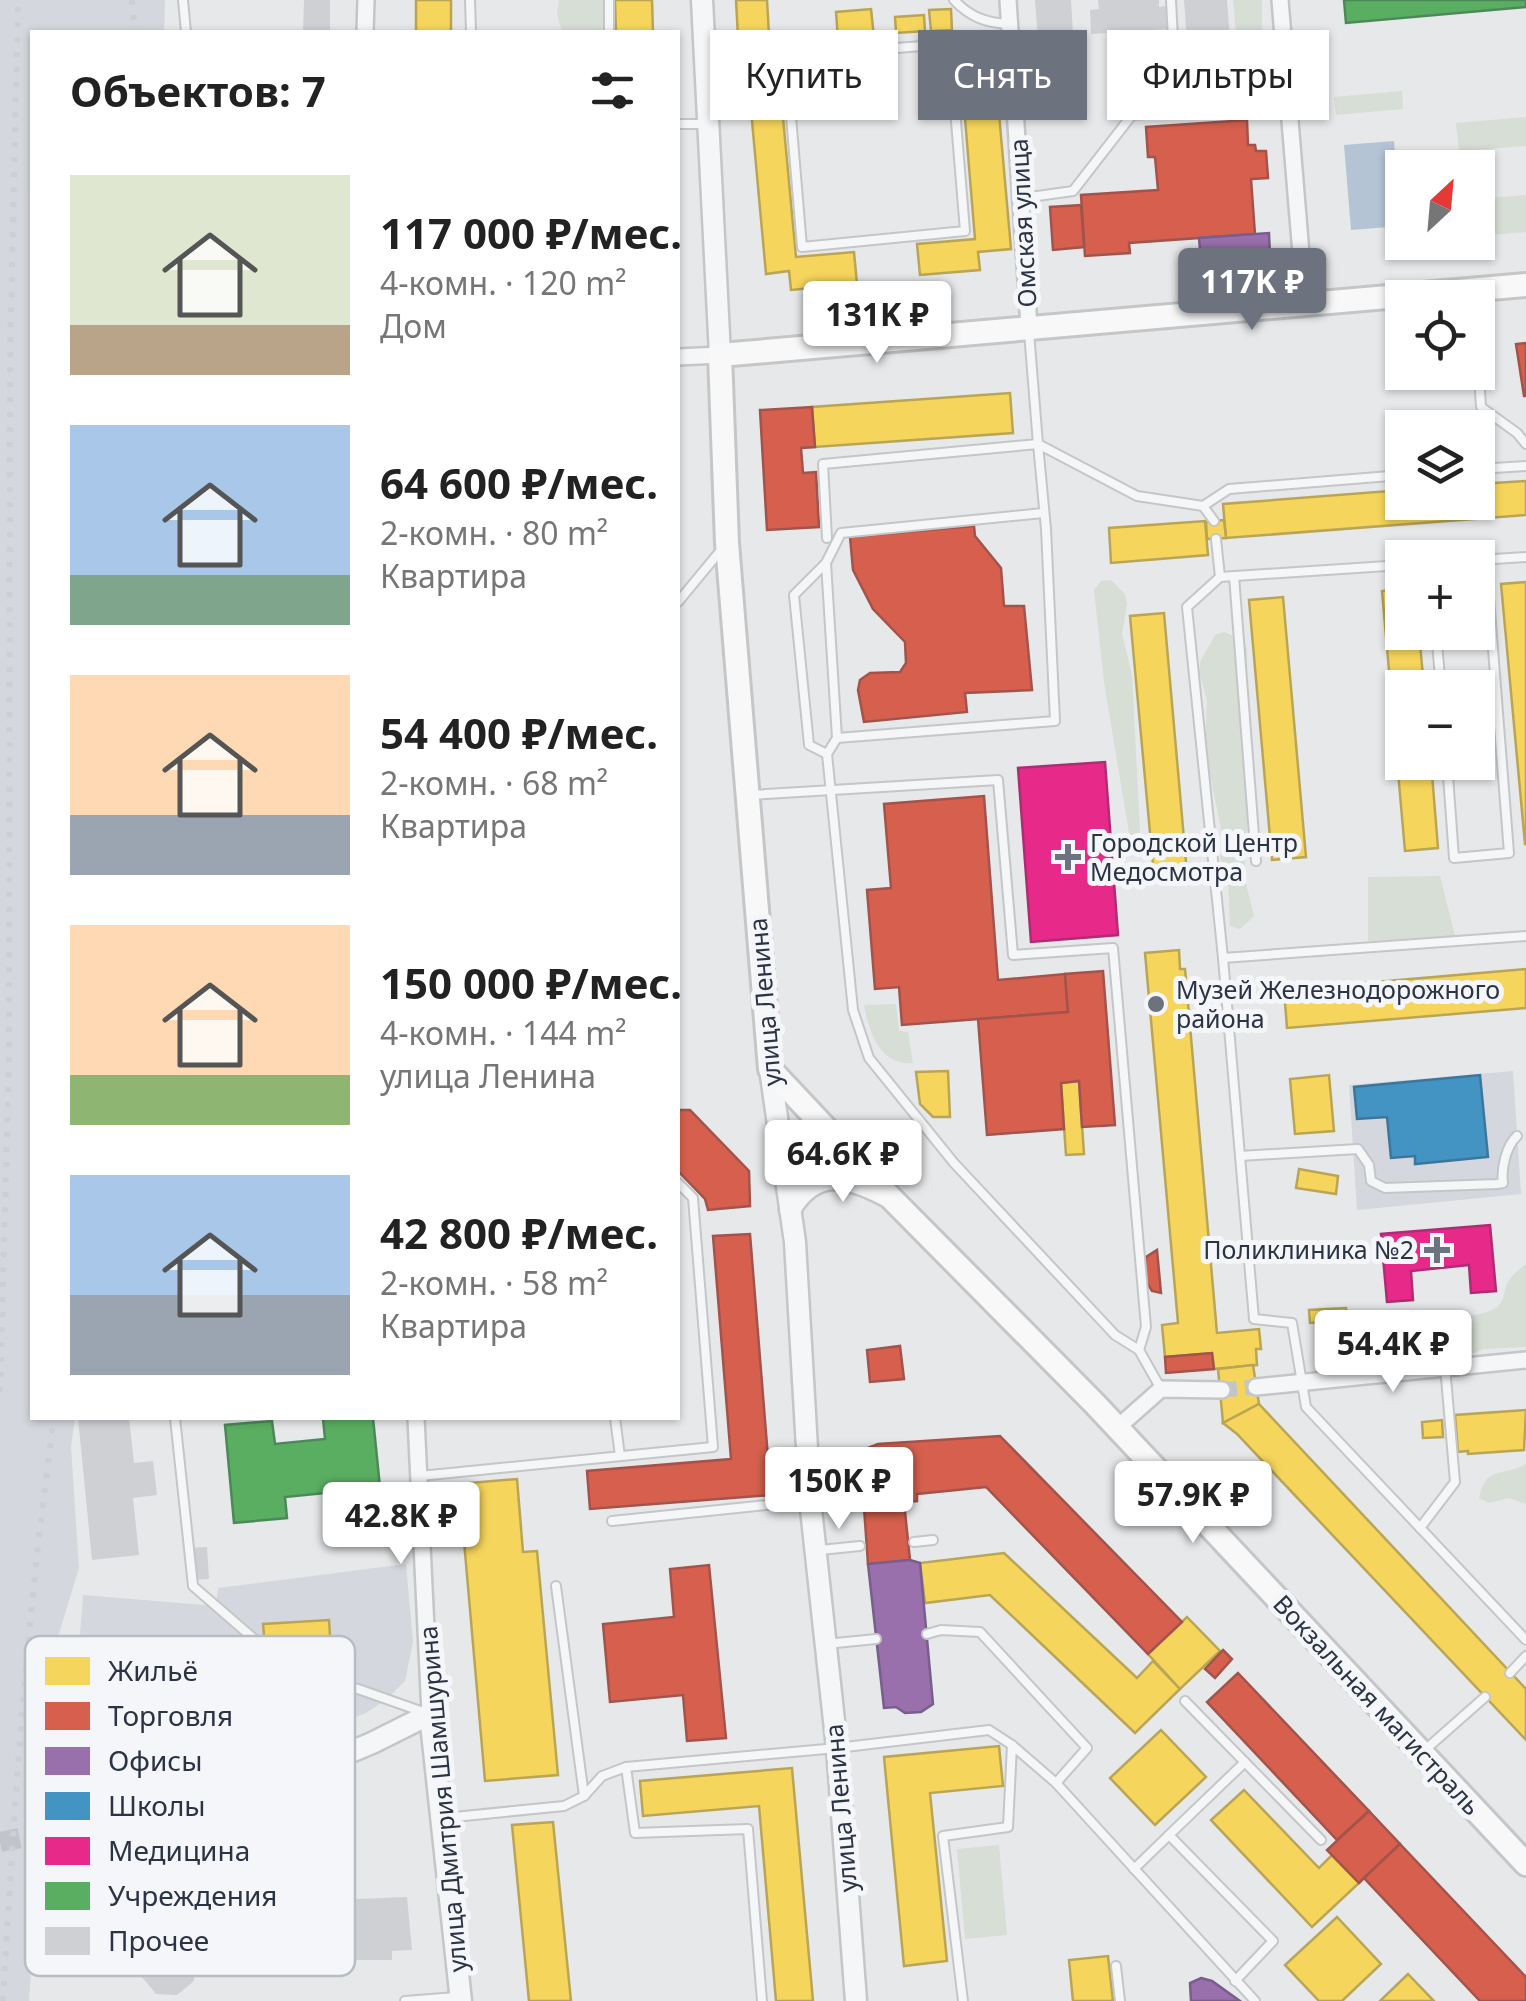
<!DOCTYPE html>
<html lang="ru">
<meta charset="utf-8">
<style>
:root{--surface:#fff;--page:#f2f2f2;--text:#222;--muted:#767676;--accent:#6c737f}
body{margin:0;font-family:"Noto Sans",sans-serif;background:var(--page);color:var(--text);height:100vh;display:flex;flex-direction:column;font-size:38px;white-space:nowrap}
*{box-sizing:border-box;margin:0}
p{font-size:32px;color:var(--muted)}
.icon{flex:none;width:55px;height:55px;fill:none;stroke:currentColor;stroke-width:2;stroke-linecap:round;stroke-linejoin:round}
.map{position:relative;flex:1;overflow:hidden}
.drawer{position:absolute;left:30px;top:30px;width:650px;height:1390px;display:flex;flex-direction:column;background:var(--surface);border-radius:0px;box-shadow:0 2px 8px #0004}
.drawer>*{flex:none}
.hud{position:absolute;left:710px;top:30px;width:665px;height:90px;display:flex;gap:20px}
.needle{width:65px;rotate:26deg}
.buttons{position:absolute;left:1385px;top:150px;display:grid;gap:20px}
.buttons a{display:grid;place-items:center;width:110px;height:110px;border-radius:0px;background:var(--surface);box-shadow:0 2px 8px #0004;font-size:50px}
.price{position:absolute;translate:-50% -85px;padding:0 22px;border-radius:10px;background:#fff;color:#222;font-size:32px;line-height:65px;filter:drop-shadow(0 2px 5px #0008)}
.price::after{content:'';position:absolute;left:50%;top:60px;width:30px;height:22px;margin-left:-15px;background:inherit;clip-path:polygon(0 0,100% 0,50% 100%)}
.price.on{background:var(--accent);color:#fff}
ul{padding:0;list-style:none}
li{display:flex;align-items:center;gap:30px;height:250px;padding:0 40px}
li span{display:grid;place-items:center;flex:none;width:280px;height:200px;border-radius:0px;color:#555}
li>.icon{margin-inline-start:auto}
span .icon{width:120px;height:120px;fill:#fffc;stroke-width:1}
li b{font-size:42px}
h2{display:flex;justify-content:space-between;align-items:center;height:120px;padding:0 40px;font-size:42px}
.tag{padding:0 35px;border-radius:0px;background:var(--surface);box-shadow:0 2px 8px #0004;font-size:35px;line-height:90px}
.tag.on{background:var(--accent);color:#fff}
.map>svg:first-child{display:block}
.built{fill:#d4d7dd}
.green{fill:#d6ded6}
.water{fill:#b4c4d5}
.homes{fill:#f6d55c;stroke:#b9a555;stroke-width:2.5}
.shops{fill:#d6604d;stroke:#a3534b;stroke-width:2.5}
.offices{fill:#9970ab;stroke:#785e8c;stroke-width:2.5}
.schools{fill:#4393c3;stroke:#3c769d;stroke-width:2.5}
.health{fill:#e7298a;stroke:#af2c75;stroke-width:2.5}
.public{fill:#5aae61;stroke:#4c8959;stroke-width:2.5}
.building{fill:#ced0d3}
.lines{fill:none;stroke-linecap:round;stroke-linejoin:round}
.minor-tunnel{stroke:#c1c4c9;stroke-width:15;stroke-dasharray:15 8;stroke-linecap:butt}
.tertiary-tunnel{stroke:#c1c4c9;stroke-width:20;stroke-dasharray:20 10;stroke-linecap:butt}
.service-casing{stroke:#c4c6c8;stroke-width:12}
.minor-casing{stroke:#c4c6c8;stroke-width:20}
.tertiary-casing{stroke:#c4c6c8;stroke-width:25}
.secondary-casing{stroke:#c4c6c8;stroke-width:28}
.service{stroke:#f5f6f7;stroke-width:8}
.minor{stroke:#f5f6f7;stroke-width:15}
.tertiary{stroke:#f5f6f7;stroke-width:20}
.secondary{stroke:#f8f8f8;stroke-width:22}
.rail{stroke:#cecfd2;stroke-width:6;stroke-dasharray:5 10;stroke-linecap:butt}
.poi-dot{fill:#6c737f;stroke:#f4f6f9;stroke-width:4}
.labels{text-anchor:middle;stroke-width:10;stroke-linejoin:round;paint-order:stroke}
.street-label{font-size:25px;fill:#2b3445;stroke:#f4f6f9}
.poi-label{font-size:25px;fill:#2b3445;stroke:#f4f6f9;text-anchor:start}
.key{fill:#f4f6f9;stroke:#b8bcc3;stroke-width:2.5}
.key-label{font-size:28px;fill:#2b3445}
</style>
<div class="map">
<svg width="1526" height="2001" viewBox="0 0 1526 2001">
<rect width="100%" height="100%" fill="#e6e8ea"/>
<!-- built -->
<g class="built">
<polygon points="0,0 165,0 164,32 32,32 32,1418 75,1418 71,1447 79,1568 50,1663 29,2001 0,2001"/>
<polygon points="1513,1071 1521,1194 1357,1210 1349,1085"/>
<polygon points="406,1564 413,1642 405,1681 387,1699 366,1713 231,1762 68,1797 83,1595 216,1606 218,1588"/>
</g>
<!-- green -->
<g class="green">
<polygon points="559,0 611,0 611,32 562,32 557,14"/>
<polygon points="1233,0 1262,0 1262,35 1271,62 1259,78 1245,84 1240,77"/>
<polygon points="1402,91 1403,109 1336,115 1334,97"/>
<polygon points="1526,117 1526,146 1459,151 1456,123"/>
<polygon points="1526,195 1526,232 1478,236 1478,199"/>
<polygon points="1111,580 1125,594 1127,604 1122,634 1132,675 1141,850 1133,857 1104,682 1095,599 1094,590 1101,581"/>
<polygon points="1224,632 1243,640 1247,649 1247,709 1252,740 1245,782 1248,803 1244,876 1254,916 1240,929 1230,926 1228,878 1220,858 1223,838 1205,750 1207,700 1199,672 1200,662 1215,635"/>
<polygon points="1440,876 1455,936 1368,941 1368,877"/>
<path d="M896,1004L899,1031L908,1032L913,1063C879,1066 869,1031 864,1005Z"/>
<path d="M1526,1264V1347L1483,1349L1474,1353L1465,1350C1442,1302 1480,1324 1499,1305C1505,1299 1504,1289 1508,1282C1512,1275 1520,1269 1526,1264Z"/>
<path d="M1526,1464V1504L1509,1498L1489,1503L1479,1498C1486,1465 1502,1477 1526,1464Z"/>
<polygon points="999,1845 1007,1935 965,1939 957,1849"/>
</g>
<!-- water -->
<polygon class="water" points="1394,141 1401,226 1351,230 1344,145"/>
<!-- homes -->
<g class="homes">
<rect x="416" y="0" width="35" height="32"/>
<polygon points="615,0 652,0 653,32 616,32"/>
<polygon points="736,0 767,0 770,53 739,55"/>
<polygon points="871,9 874,37 838,40 836,12"/>
<polygon points="951,9 952,30 931,31 929,10"/>
<polygon points="924,15 925,31 896,33 895,17"/>
<polygon points="996,80 1011,249 978,252 980,270 920,275 917,244 975,239 962,82"/>
<polygon points="781,96 796,257 854,252 857,284 791,290 789,271 766,274 750,99"/>
<polygon points="1010,393 1013,433 815,447 812,407"/>
<polygon points="1526,481 1526,515 1226,538 1223,504 1402,490 1402,502 1478,502 1478,484"/>
<polygon points="1224,520 1226,538 1207,539 1206,522"/>
<polygon points="1205,521 1208,555 1111,563 1109,528"/>
<polygon points="1526,582 1526,844 1525,844 1501,584"/>
<polygon points="1402,589 1402,632 1419,632 1424,688 1402,688 1402,762 1431,762 1438,848 1405,851 1382,591"/>
<polygon points="1283,597 1306,857 1272,860 1249,600"/>
<polygon points="1164,613 1187,873 1154,876 1130,616"/>
<polygon points="959,830 974,1005 930,1008 916,834"/>
<polygon points="1179,950 1180,969 1185,969 1217,1333 1259,1329 1261,1349 1256,1349 1257,1365 1214,1369 1212,1353 1165,1357 1162,1325 1178,1323 1145,953"/>
<polygon points="1526,969 1526,1008 1287,1028 1284,990"/>
<polygon points="948,1071 950,1117 933,1117 920,1104 916,1072"/>
<polygon points="1329,1075 1334,1131 1295,1134 1290,1079"/>
<polygon points="1079,1081 1084,1154 1066,1155 1061,1083"/>
<polygon points="1299,1169 1338,1176 1336,1194 1296,1188"/>
<polygon points="1346,1308 1348,1331 1333,1332 1333,1321 1310,1323 1309,1310"/>
<polygon points="1253,1365 1259,1404 1223,1423 1218,1369"/>
<polygon points="1259,1404 1526,1689 1526,1740 1237,1434 1223,1423"/>
<polygon points="1526,1410 1524,1450 1468,1454 1468,1451 1458,1452 1455,1415"/>
<polygon points="1442,1420 1443,1437 1423,1438 1422,1422"/>
<polygon points="517,1479 523,1552 537,1551 558,1775 485,1781 459,1484"/>
<polygon points="1004,1553 1137,1678 1153,1661 1180,1689 1135,1733 990,1595 925,1603 920,1563"/>
<polygon points="1187,1617 1220,1651 1180,1689 1148,1654"/>
<polygon points="329,1620 332,1666 313,1667 314,1692 234,1697 231,1648 265,1646 263,1624"/>
<polygon points="1161,1730 1206,1777 1155,1825 1110,1778"/>
<polygon points="999,1746 1003,1786 930,1793 947,1961 904,1966 884,1757"/>
<polygon points="792,1768 813,2001 776,2001 759,1806 643,1816 640,1781"/>
<polygon points="1244,1790 1319,1868 1332,1855 1359,1883 1312,1927 1211,1820"/>
<polygon points="553,1822 571,2001 529,2001 512,1825"/>
<polygon points="1337,1917 1381,1964 1342,2001 1319,2001 1285,1965"/>
<polygon points="1108,1956 1113,2001 1073,2001 1069,1960"/>
<polygon points="1408,1974 1434,2001 1380,2001"/>
</g>
<!-- shops -->
<g class="shops">
<polygon points="1247,120 1248,145 1255,145 1256,151 1266,151 1268,178 1251,179 1255,234 1129,243 1130,253 1085,256 1081,195 1158,190 1155,157 1148,157 1146,127"/>
<polygon points="1081,205 1084,247 1053,250 1050,207"/>
<polygon points="1259,258 1261,283 1213,286 1211,261"/>
<polygon points="1526,343 1526,396 1524,396 1516,344"/>
<polygon points="812,407 815,447 801,448 803,473 816,472 819,527 767,530 760,410"/>
<polygon points="974,526 975,536 1001,568 1004,606 1024,606 1032,690 965,693 967,712 864,722 858,690 860,680 870,673 900,672 906,663 905,642 873,609 853,570 850,537"/>
<polygon points="984,796 998,980 1065,974 1068,1012 902,1025 899,987 875,989 867,890 891,888 884,804"/>
<polygon points="1103,971 1115,1125 1082,1127 1079,1081 1061,1083 1064,1129 987,1135 978,1019 1068,1012 1065,974"/>
<polygon points="678,1110 690,1110 749,1171 750,1206 708,1210 705,1199 678,1171"/>
<polygon points="750,1234 771,1495 590,1509 587,1471 731,1459 713,1236"/>
<polygon points="1157,1250 1161,1293 1152,1291 1144,1278 1146,1257"/>
<polygon points="900,1346 904,1379 870,1382 867,1350"/>
<polygon points="1212,1353 1214,1369 1166,1373 1165,1357"/>
<polygon points="1000,1436 1182,1622 1148,1654 986,1487 917,1494 917,1501 904,1502 910,1560 868,1564 863,1493 854,1475 858,1452 878,1444"/>
<polygon points="709,1565 726,1738 687,1741 683,1695 610,1702 603,1624 674,1617 670,1569"/>
<polygon points="1223,1650 1232,1659 1215,1678 1205,1669"/>
<polygon points="1238,1673 1369,1811 1337,1840 1207,1702"/>
<polygon points="1369,1811 1400,1844 1359,1883 1327,1850"/>
<polygon points="1400,1844 1526,1977 1526,2001 1480,2001 1364,1878"/>
</g>
<!-- offices -->
<g class="offices">
<polygon points="1269,233 1270,257 1201,262 1199,238"/>
<polygon points="910,1560 920,1563 933,1704 921,1712 905,1713 896,1707 884,1708 868,1564"/>
<polygon points="1201,1978 1212,1981 1240,2001 1191,2001 1190,1983"/>
</g>
<!-- schools -->
<polygon class="schools" points="1480,1075 1488,1157 1415,1164 1415,1156 1391,1158 1387,1117 1357,1119 1354,1087"/>
<!-- health -->
<g class="health">
<polygon points="1105,762 1118,935 1031,942 1018,768"/>
<polygon points="1490,1225 1496,1291 1471,1293 1469,1265 1411,1271 1413,1300 1387,1302 1381,1234"/>
</g>
<!-- public -->
<g class="public">
<polygon points="1344,0 1526,0 1526,7 1346,23"/>
<polygon points="323,1418 373,1418 385,1537 330,1542 325,1493 285,1497 287,1518 234,1523 225,1425 272,1421 275,1444 325,1439"/>
</g>
<!-- building -->
<g class="building">
<polygon points="304,0 330,0 330,32 303,32"/>
<polygon points="1035,0 1071,0 1074,51 1039,54"/>
<polygon points="1098,0 1159,0 1159,7 1166,6 1167,29 1091,34 1090,10 1099,9"/>
<polygon points="1184,0 1227,0 1230,39 1187,42"/>
<polygon points="1176,51 1177,57 1194,71 1146,75 1144,53"/>
<polygon points="1056,95 1058,115 1043,116 1042,96"/>
<polygon points="78,1418 129,1418 134,1463 153,1461 157,1495 133,1498 139,1555 92,1560"/>
<polygon points="207,1547 209,1579 192,1580 190,1548"/>
<polygon points="324,1832 333,1882 357,1899 407,1897 412,1950 392,1951 392,1960 353,1960 353,1951 319,1953 294,1969 286,1912 234,1917 233,1937 195,1965 194,1981 177,1995 156,1994 142,1977 143,1956 159,1942 172,1943 193,1927 188,1884 229,1882 227,1862 280,1855 276,1838"/>
</g>
<g class="lines">
<!-- minor-tunnel -->
<polyline class="minor-tunnel" points="1222,1390 1256,1387"/>
<!-- tertiary-tunnel -->
<polyline class="tertiary-tunnel" points="0,1842 45,1833"/>
<!-- service casing -->
<g class="service-casing">
<g id="service">
<polyline points="183,0 186,32"/>
<polyline points="470,0 471,32"/>
<polyline points="609,0 609,32"/>
<path d="M954,0C970,17 986,23 1009,24"/>
<polyline points="1171,0 1173,39 1189,51 1283,46"/>
<polyline points="786,57 802,247 965,231 953,85 962,72 1013,67"/>
<polyline points="709,63 947,44"/>
<polyline points="678,124 708,124"/>
<polyline points="1023,198 1073,191 1132,115 1287,103"/>
<polyline points="1029,332 1038,444 1137,496 1203,506 1214,521"/>
<polyline points="1478,359 1481,407 1517,433 1526,444"/>
<polyline points="1478,469 1526,466"/>
<polyline points="1203,506 1229,489 1402,475"/>
<polyline points="1043,513 841,533 826,563 794,595 809,745 827,754 853,1010 869,1058 954,1163 1115,1335 1139,1350"/>
<polyline points="827,538 823,464 1038,444 1046,529 1055,721 837,738"/>
<polyline points="1216,539 1220,577"/>
<polyline points="1478,560 1526,557"/>
<polyline points="826,563 837,738 827,754"/>
<polyline points="1402,565 1220,577 1187,607 1223,958 1254,1319 1292,1323 1306,1407 1526,1640"/>
<polyline points="1234,576 1256,861"/>
<polyline points="678,602 721,550"/>
<polyline points="1436,632 1441,688"/>
<polyline points="1447,762 1454,858 1509,853 1486,560"/>
<polyline points="751,795 998,780 1013,955 1113,948 1146,1327 1139,1350 1161,1389"/>
<polyline points="1223,958 1526,936"/>
<path d="M1240,1156L1358,1149L1369,1165L1371,1181L1385,1188L1497,1184L1503,1183C1501,1169 1506,1146 1517,1136"/>
<polyline points="175,1418 193,1586 298,1677 358,1689 426,1713"/>
<polyline points="615,1418 620,1456"/>
<polyline points="420,1476 713,1447 693,1198 678,1183"/>
<polyline points="612,1521 806,1501"/>
<polyline points="1420,1528 1455,1482 1445,1366"/>
<polyline points="914,1542 933,1540"/>
<polyline points="820,1550 860,1546"/>
<polyline points="556,1586 584,1796"/>
<polyline points="927,1634 941,1630 980,1632 1087,1748 1056,1783"/>
<polyline points="826,1644 876,1639"/>
<polyline points="1510,1673 1526,1656"/>
<polyline points="1185,1701 1321,1840"/>
<polyline points="1425,1750 1485,1697"/>
<polyline points="626,1767 635,1833 748,1829 762,2001"/>
<polyline points="444,1818 564,1806 584,1796 602,1776 626,1767 837,1748 989,1730 1012,1745 1056,1783 1255,2001"/>
<polyline points="1169,1835 1245,1762"/>
<polyline points="1134,1869 1169,1835 1273,1941 1235,1981"/>
<polyline points="1116,1966 1120,2001"/>
<polyline points="405,2001 456,1997"/>
<polyline points="963,2001 943,1836 1008,1827 1012,1745"/>
</g>
</g>
<!-- minor casing -->
<g class="minor-casing">
<g id="minor">
<polyline points="1008,0 1029,327"/>
<polyline points="1280,0 1305,302"/>
<polyline points="365,32 366,0"/>
<polyline points="678,357 720,355"/>
<polyline points="1256,1387 1526,1360"/>
<polyline points="416,1418 430,1714"/>
<polyline points="1117,1428 1161,1389 1222,1390"/>
</g>
</g>
<!-- tertiary casing -->
<g class="tertiary-casing">
<g id="tertiary">
<polyline points="702,0 720,355"/>
<polyline points="770,1069 795,1242 810,1500 837,1748 856,2001"/>
<path d="M790,1210C815,1167 848,1176 886,1196"/>
<polyline points="45,1833 249,1795 372,1743 430,1714 461,2001"/>
</g>
</g>
<!-- secondary casing -->
<g class="secondary-casing">
<polyline id="secondary" points="1526,285 720,355 727,543 770,1069 891,1198 1095,1404 1526,1864"/>
</g>
<!-- service -->
<use href="#service" class="service"/>
<!-- minor -->
<use href="#minor" class="minor"/>
<!-- tertiary -->
<use href="#tertiary" class="tertiary"/>
<!-- secondary -->
<use href="#secondary" class="secondary"/>
<!-- rail -->
<g class="rail">
<polyline points="132,0 135,32"/>
<polyline points="0,1392 9,1063 10,359 18,0"/>
<path d="M3,2001C14,1806 27,1612 54,1418"/>
</g>
</g>
<!-- markers -->
<g class="poi-dot">
<path d="M1063 842h10v10h10v10h-10v10h-10v-10h-10v-10h10z"/>
<circle cx="1156" cy="1004" r="10"/>
<path d="M1432 1235h10v10h10v10h-10v10h-10v-10h-10v-10h10z"/>
</g>
<g class="labels">
<!-- street labels -->
<g class="street-label">
<text transform="translate(1023 223) rotate(-93)" y="9">Омская улица</text>
<text transform="translate(765 1002) rotate(-95)" y="9">улица Ленина</text>
<text transform="translate(1377 1705) rotate(47)" y="9">Вокзальная магистраль</text>
<text transform="translate(443 1799) rotate(-95)" y="9">улица Дмитрия Шамшурина</text>
<text transform="translate(841 1808) rotate(-95)" y="9">улица Ленина</text>
</g>
<!-- poi labels -->
<g class="poi-label">
<text x="1090" y="852">Городской Центр<tspan x="1090" dy="29">Медосмотра</tspan></text>
<text x="1176" y="999">Музей Железнодорожного<tspan x="1176" dy="29">района</tspan></text>
<text x="1414" y="1259" text-anchor="end">Поликлиника №2</text>
</g>
</g>
<!-- legend -->
<rect x="25" y="1636" width="330" height="340" rx="15" class="key"/>
<rect x="45" y="1657" width="45" height="28" fill="#f6d55c"/>
<rect x="45" y="1702" width="45" height="28" fill="#d6604d"/>
<rect x="45" y="1747" width="45" height="28" fill="#9970ab"/>
<rect x="45" y="1792" width="45" height="28" fill="#4393c3"/>
<rect x="45" y="1837" width="45" height="28" fill="#e7298a"/>
<rect x="45" y="1882" width="45" height="28" fill="#5aae61"/>
<rect x="45" y="1927" width="45" height="28" fill="#ced0d3"/>
<g class="key-label">
<text x="108" y="1681">Жильё</text>
<text x="108" y="1726">Торговля</text>
<text x="108" y="1771">Офисы</text>
<text x="108" y="1816">Школы</text>
<text x="108" y="1861">Медицина</text>
<text x="108" y="1906">Учреждения</text>
<text x="108" y="1951">Прочее</text>
</g>
</svg>
<div class="buttons">
<a><svg class="needle" viewBox="-14 -14 28 28"><path d="M0-13l5 13h-10z" fill="#e53935"/><path d="M0 13l5-13h-10z" fill="#767676"/></svg></a>
<a><svg class="icon" aria-label="locate" viewBox="0 0 24 24"><circle cx="12" cy="12" r="6"/><path d="M12 2v4M12 18v4M2 12h4M18 12h4"/></svg></a>
<a><svg class="icon" aria-label="layers" viewBox="0 0 24 24"><path d="M12 4l9 5-9 5-9-5zM3 14l9 5 9-5"/></svg></a>
<a>+</a>
<a>−</a>
</div>
<b class="price on" style="left:1252px;top:333px">117K ₽</b>
<b class="price" style="left:877px;top:366px">131K ₽</b>
<b class="price" style="left:843px;top:1205px">64.6K ₽</b>
<b class="price" style="left:1393px;top:1395px">54.4K ₽</b>
<b class="price" style="left:839px;top:1532px">150K ₽</b>
<b class="price" style="left:1193px;top:1546px">57.9K ₽</b>
<b class="price" style="left:401px;top:1567px">42.8K ₽</b>
<div class="hud">
<a class="tag">Купить</a>
<a class="tag on">Снять</a>
<a class="tag">Фильтры</a>
</div>
<section class="drawer">
<h2>Объектов: 7<svg class="icon" aria-label="filters" viewBox="0 0 24 24"><path d="M4 7h16M4 17h16"/><circle cx="9" cy="7" r="2"/><circle cx="15" cy="17" r="2"/></svg></h2>
<ul>
<li><span style="background:linear-gradient(#dfe7d0 75%,#b9a48a 0)"><svg class="icon" aria-label="home" viewBox="0 0 24 24"><path d="M3 11l9-7 9 7M6 9v11h12V9"/></svg></span><div><b>117 000 ₽/мес.</b><p>4-комн. · 120 m²</p><p>Дом</p></div></li>
<li><span style="background:linear-gradient(#a9c7e8 75%,#7fa58c 0)"><svg class="icon" aria-label="home" viewBox="0 0 24 24"><path d="M3 11l9-7 9 7M6 9v11h12V9"/></svg></span><div><b>64 600 ₽/мес.</b><p>2-комн. · 80 m²</p><p>Квартира</p></div></li>
<li><span style="background:linear-gradient(#ffd9b3 70%,#9aa5b1 0)"><svg class="icon" aria-label="home" viewBox="0 0 24 24"><path d="M3 11l9-7 9 7M6 9v11h12V9"/></svg></span><div><b>54 400 ₽/мес.</b><p>2-комн. · 68 m²</p><p>Квартира</p></div></li>
<li><span style="background:linear-gradient(#ffd9b3 75%,#8fb573 0)"><svg class="icon" aria-label="home" viewBox="0 0 24 24"><path d="M3 11l9-7 9 7M6 9v11h12V9"/></svg></span><div><b>150 000 ₽/мес.</b><p>4-комн. · 144 m²</p><p>улица Ленина</p></div></li>
<li><span style="background:linear-gradient(#a9c7e8 60%,#9aa5b1 0)"><svg class="icon" aria-label="home" viewBox="0 0 24 24"><path d="M3 11l9-7 9 7M6 9v11h12V9"/></svg></span><div><b>42 800 ₽/мес.</b><p>2-комн. · 58 m²</p><p>Квартира</p></div></li>
</ul>
</section>
</div>
